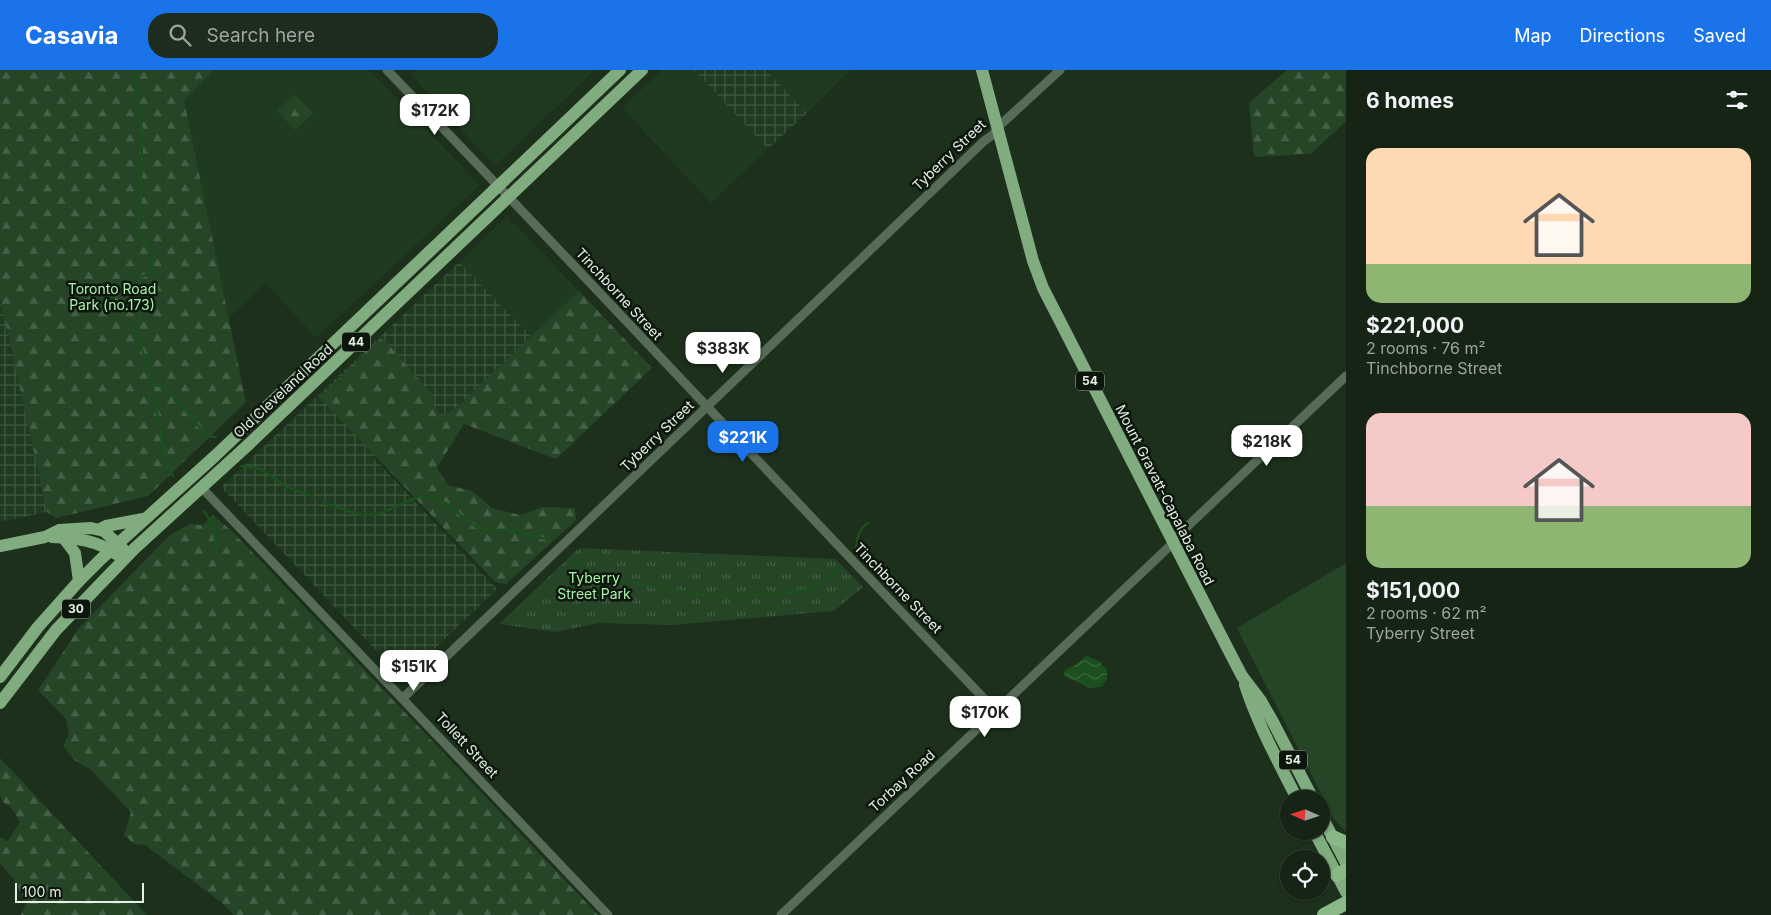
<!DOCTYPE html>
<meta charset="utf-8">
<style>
:root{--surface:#152415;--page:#1e2c1e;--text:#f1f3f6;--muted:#9da4a0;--line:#344134;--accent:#1a73e8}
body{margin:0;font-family:Inter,sans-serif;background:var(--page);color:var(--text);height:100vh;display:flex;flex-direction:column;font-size:19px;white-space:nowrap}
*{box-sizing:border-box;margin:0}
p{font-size:16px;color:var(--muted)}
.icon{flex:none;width:28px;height:28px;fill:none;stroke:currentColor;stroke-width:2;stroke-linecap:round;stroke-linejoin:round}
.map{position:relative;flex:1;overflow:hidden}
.details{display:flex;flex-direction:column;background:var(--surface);width:425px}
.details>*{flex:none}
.needle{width:32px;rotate:273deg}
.controls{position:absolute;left:1280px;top:720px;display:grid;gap:10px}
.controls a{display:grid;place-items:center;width:50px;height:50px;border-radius:50%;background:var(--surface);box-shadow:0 1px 4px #0004,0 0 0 1px var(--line);font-size:25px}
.scale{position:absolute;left:15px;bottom:12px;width:129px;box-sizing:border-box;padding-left:5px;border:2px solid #e4f1e3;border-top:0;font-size:14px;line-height:18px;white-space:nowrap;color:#e4f1e3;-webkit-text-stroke:4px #0d160d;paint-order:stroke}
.price{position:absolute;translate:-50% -42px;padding:0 11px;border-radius:10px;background:#fff;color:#222;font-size:16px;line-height:32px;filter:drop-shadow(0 1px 2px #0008)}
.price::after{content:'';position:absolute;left:50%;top:30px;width:15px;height:11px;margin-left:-8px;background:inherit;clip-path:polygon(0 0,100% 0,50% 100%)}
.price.selected{background:var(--accent);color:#fff}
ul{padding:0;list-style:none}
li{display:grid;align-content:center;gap:10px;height:265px;padding:0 20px}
li span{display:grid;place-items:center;height:155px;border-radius:15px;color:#555}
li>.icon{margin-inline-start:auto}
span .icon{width:90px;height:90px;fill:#fffc;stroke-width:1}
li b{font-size:21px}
h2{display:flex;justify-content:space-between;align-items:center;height:60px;padding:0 20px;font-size:21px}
header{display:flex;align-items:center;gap:30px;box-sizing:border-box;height:70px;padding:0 25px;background:var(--accent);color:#fff}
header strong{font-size:24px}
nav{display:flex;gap:28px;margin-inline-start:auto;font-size:18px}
.search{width:350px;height:45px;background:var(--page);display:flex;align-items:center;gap:12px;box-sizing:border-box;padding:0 18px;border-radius:20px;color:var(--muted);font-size:19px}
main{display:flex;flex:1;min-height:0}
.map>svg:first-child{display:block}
.built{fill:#203a20}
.industrial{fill:url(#industrial-grid)}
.green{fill:#264527}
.forest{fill:url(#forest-firs)}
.park{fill:url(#park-tufts)}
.water{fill:url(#water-waves)}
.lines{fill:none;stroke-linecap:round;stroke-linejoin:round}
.stream{stroke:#1b4f1e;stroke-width:2.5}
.minor{stroke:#566c56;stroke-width:9}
.primary{stroke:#80ac7f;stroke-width:12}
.trunk{stroke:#88b987;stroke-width:14}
.labels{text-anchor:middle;stroke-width:5;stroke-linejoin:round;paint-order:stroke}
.shield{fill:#0d160d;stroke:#a4afa3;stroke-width:1}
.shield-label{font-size:12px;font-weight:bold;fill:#e4f1e3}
.street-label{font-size:14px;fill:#e4f1e3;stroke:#0d160d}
.park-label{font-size:14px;fill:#a9f4a9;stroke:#0d160d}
</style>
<header>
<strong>Casavia</strong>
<div class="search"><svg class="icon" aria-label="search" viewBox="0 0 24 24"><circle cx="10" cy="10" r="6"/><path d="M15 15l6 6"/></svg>Search here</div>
<nav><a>Map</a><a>Directions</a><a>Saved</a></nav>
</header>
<main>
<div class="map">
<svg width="1346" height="845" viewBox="0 0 1346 845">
<defs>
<pattern id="industrial-grid" width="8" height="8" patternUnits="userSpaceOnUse" patternTransform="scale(1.25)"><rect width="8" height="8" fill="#203a20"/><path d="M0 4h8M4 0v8" fill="none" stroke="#405740"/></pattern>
<pattern id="forest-firs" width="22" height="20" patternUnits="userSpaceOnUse" patternTransform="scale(1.25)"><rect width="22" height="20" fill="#264527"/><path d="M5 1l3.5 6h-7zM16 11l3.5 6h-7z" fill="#456046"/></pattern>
<pattern id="park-tufts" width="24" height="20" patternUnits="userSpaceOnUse" patternTransform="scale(1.25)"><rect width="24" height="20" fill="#264527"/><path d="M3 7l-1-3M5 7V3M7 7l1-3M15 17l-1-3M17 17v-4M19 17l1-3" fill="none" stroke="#456046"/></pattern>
<pattern id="water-waves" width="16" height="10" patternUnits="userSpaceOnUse" patternTransform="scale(1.25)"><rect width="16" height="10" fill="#1b4f1e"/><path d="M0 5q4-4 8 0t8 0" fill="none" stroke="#3c693f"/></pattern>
</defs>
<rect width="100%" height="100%" fill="#1c301c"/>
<!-- built -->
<g class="built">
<polygon points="214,0 369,0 480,115 316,268 266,213 229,248 184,30"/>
<polygon points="416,0 595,0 495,96 411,5"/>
<polygon points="662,0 694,0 768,79 711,133 622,38"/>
<polygon points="766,0 851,0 807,43"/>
<polygon points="507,146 579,221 532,267 459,192"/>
</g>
<!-- industrial -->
<g class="industrial">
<polygon points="694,0 766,0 807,43 768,79"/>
<polygon points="459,192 532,267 446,347 373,387 497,519 403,609 221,417"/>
<polygon points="0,227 47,442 0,452"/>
</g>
<!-- green -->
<polygon class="green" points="1346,493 1346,762 1334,749 1237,558"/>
<!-- forest -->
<g class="forest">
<polygon points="0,0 214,0 184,30 246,332 148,426 56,448 47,442 0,227"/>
<polygon points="1287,0 1346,0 1346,51 1311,84 1254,87 1249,33"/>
<polygon points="295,25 313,43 295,60 277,41"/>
<polygon points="579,221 652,298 556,389 464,354 437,398 448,415 472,421 492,438 520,445 542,437 575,438 576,450 506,514 495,512 319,327 382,267 432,325 435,338 440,345 444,345 457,337"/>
<polygon points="213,445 233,462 598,845 234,845 221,832 145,775 134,774 124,765 131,742 90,699 74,690 63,676 69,664 66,649 38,620 79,558 170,465 190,454 203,455"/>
<polygon points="0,688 147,845 21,845 26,833 15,811 0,793 0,767 8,771 20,752 11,737 3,732 0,725"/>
</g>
<!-- park -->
<polygon class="park" points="579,478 835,489 863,517 834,541 672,555 599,553 555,562 499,554"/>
<!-- water -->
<polygon class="water" points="1086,586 1099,591 1107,600 1107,609 1101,617 1090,618 1064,606 1065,600 1075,595"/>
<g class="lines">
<!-- stream -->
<g class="stream">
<path d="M135,0L142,63L141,126L138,164C148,176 153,186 151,202L142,207C136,224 141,244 137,261L152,314L166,393L173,406"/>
<polyline points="152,314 165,317 207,366 215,367"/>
<polyline points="241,396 261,399 287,417 315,427"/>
<polyline points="324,433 361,445 379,444 420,426 436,429 450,435 467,451 478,458 489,461 512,461 550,470"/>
<polyline points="204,441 213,455 217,486"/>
<path d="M855,482C858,470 856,461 868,453"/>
<polyline points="568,489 600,507 715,527 787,523 811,519 842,497"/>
</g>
<!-- minor -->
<g class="minor">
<path d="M387,0C592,212 792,429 996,641"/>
<polyline points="201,417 608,845"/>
<polyline points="1172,471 1346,306"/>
<polyline points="403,628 984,71 994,64 997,58 1060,0"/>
<polyline points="781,845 1173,473"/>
</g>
<!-- primary -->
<g class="primary">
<polyline points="982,0 1033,191 1043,218 1229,581 1242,606 1261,631 1273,652 1313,729"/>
<polyline points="100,459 106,456 143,449"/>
<path d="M52,467C75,468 97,470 116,484"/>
<polyline points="63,467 75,483 79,511"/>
<polyline points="0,476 45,467 59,460 91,458 104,461 124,480"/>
<polyline points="0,607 38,557 79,511 101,489 215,386 620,0"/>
<path d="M1245,615C1258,655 1278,691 1297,729"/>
<polyline points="0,633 56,560 134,479 248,375 642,0"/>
<polyline points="1321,745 1346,793"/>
<polyline points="1314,761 1346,822"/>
</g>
<!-- trunk -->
<g class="trunk">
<polyline points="1333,767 1346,773"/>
<polyline points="1337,805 1346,800"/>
<polyline points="1324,845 1346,833"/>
</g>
</g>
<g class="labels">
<!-- shield labels -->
<g class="shield">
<rect x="342" y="262.5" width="28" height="19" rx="4"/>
<rect x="1076" y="301.5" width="28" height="19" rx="4"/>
<rect x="62" y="529.5" width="28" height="19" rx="4"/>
<rect x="1279" y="680.5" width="28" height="19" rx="4"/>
</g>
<g class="shield-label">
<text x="356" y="276">44</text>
<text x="1090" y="315">54</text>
<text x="76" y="543">30</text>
<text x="1293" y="694">54</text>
</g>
<!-- street labels -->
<g class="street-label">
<text transform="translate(949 85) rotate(-44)" y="5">Tyberry Street</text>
<text transform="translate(619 224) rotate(47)" y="5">Tinchborne Street</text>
<text transform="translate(283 321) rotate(-43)" y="5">Old Cleveland Road</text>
<text transform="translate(657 366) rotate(-44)" y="5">Tyberry Street</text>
<text transform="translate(1165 425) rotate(63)" y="5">Mount Gravatt-Capalaba Road</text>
<text transform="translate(898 518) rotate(46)" y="5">Tinchborne Street</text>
<text transform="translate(467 675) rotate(47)" y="5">Tollett Street</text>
<text transform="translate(902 711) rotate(-43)" y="5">Torbay Road</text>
</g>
<!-- park labels -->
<g class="park-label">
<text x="112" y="224">Toronto Road<tspan x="112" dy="16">Park (no.173)</tspan></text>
<text x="594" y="513">Tyberry<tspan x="594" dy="16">Street Park</tspan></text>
</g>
</g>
</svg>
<div class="controls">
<a><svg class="needle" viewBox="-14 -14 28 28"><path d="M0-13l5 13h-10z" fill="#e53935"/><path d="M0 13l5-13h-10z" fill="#9da4a0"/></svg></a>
<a><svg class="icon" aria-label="locate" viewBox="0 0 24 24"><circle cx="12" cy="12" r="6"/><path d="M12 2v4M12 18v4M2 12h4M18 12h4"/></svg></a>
</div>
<div class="scale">100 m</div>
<b class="price" style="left:435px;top:66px">$172K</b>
<b class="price" style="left:723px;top:304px">$383K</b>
<b class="price selected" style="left:743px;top:393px">$221K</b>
<b class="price" style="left:1267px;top:397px">$218K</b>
<b class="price" style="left:414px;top:622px">$151K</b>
<b class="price" style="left:985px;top:668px">$170K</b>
</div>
<section class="details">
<h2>6 homes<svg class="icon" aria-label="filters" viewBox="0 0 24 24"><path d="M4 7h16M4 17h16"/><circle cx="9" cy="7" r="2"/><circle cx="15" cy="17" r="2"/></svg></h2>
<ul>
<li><span style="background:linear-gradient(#ffd9b3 75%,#8fb573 0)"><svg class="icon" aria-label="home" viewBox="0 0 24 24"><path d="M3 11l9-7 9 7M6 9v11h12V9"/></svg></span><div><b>$221,000</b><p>2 rooms · 76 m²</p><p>Tinchborne Street</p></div></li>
<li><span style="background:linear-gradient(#f6c9c9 60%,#8fb573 0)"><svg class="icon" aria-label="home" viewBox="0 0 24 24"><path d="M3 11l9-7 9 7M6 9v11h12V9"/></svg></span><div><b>$151,000</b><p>2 rooms · 62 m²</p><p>Tyberry Street</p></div></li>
</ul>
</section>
</main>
